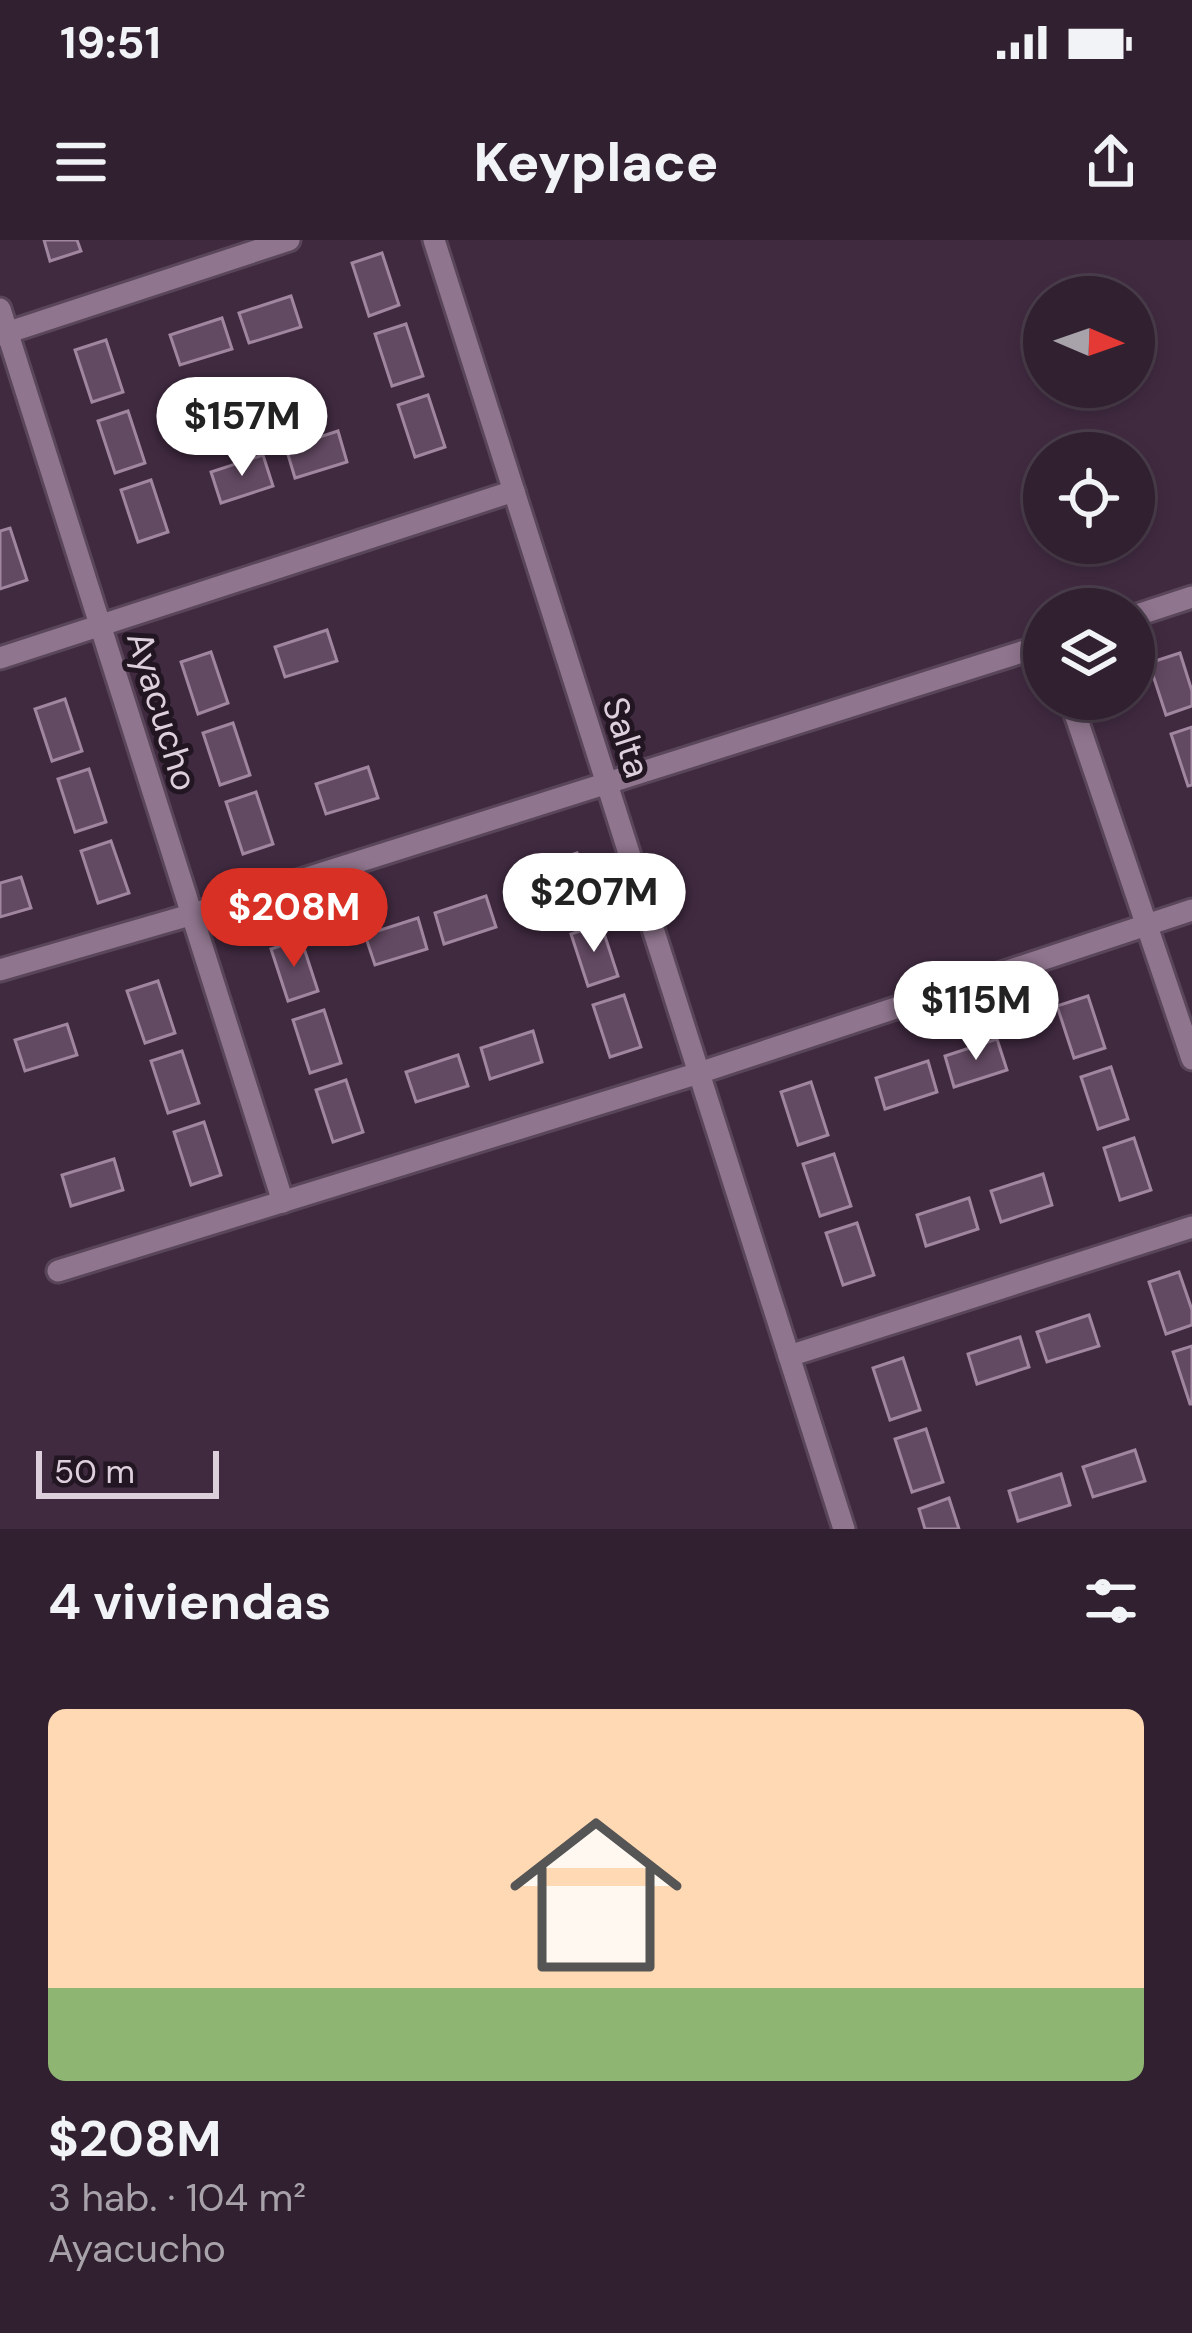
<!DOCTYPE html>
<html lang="es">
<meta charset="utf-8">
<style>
:root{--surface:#302030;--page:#3c2d3c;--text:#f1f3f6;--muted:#a8a3ab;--line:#4b3e4c;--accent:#d93025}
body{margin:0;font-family:"DM Sans",sans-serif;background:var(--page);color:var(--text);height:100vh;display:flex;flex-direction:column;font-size:45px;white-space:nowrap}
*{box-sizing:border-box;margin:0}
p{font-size:39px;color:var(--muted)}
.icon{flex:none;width:66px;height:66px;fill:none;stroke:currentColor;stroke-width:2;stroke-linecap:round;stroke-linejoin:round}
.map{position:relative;height:1289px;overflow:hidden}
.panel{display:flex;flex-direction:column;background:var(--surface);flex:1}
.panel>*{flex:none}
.needle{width:78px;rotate:92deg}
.buttons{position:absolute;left:1023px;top:36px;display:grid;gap:24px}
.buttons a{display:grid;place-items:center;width:132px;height:132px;border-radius:50%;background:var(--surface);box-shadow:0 6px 18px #0003,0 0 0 3px var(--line);font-size:60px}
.scale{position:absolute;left:36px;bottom:30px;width:183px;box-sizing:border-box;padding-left:12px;border:6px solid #decfdd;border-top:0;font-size:33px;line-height:42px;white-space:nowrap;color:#decfdd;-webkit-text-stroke:9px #211621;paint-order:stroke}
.price{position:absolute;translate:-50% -102px;padding:0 27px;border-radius:42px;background:#fff;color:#222;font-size:39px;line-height:78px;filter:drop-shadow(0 3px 6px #0008)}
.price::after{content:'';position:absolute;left:50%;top:72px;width:36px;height:27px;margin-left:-18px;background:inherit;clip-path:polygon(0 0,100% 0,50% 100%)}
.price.current{background:var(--accent);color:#fff}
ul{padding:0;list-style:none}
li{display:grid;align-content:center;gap:24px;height:636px;padding:0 48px}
li span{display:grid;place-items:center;height:372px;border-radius:18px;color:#555}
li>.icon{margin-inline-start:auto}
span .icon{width:216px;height:216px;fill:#fffc;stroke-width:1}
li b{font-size:51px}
h2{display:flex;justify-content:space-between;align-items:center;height:144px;padding:0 48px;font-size:51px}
.status{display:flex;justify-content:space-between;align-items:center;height:84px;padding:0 60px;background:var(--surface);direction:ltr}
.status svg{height:33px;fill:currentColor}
header{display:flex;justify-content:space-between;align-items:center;height:156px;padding:0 48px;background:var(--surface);font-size:54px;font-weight:800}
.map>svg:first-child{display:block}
.building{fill:#634a63;stroke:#a186a0;stroke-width:3}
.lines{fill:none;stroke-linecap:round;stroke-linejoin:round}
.minor-casing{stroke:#5a465a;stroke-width:27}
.minor{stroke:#8f758e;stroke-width:21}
.labels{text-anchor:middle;stroke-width:10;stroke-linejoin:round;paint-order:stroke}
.street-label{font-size:36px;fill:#decfdd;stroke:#211621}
</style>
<div class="status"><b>19:51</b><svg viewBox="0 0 49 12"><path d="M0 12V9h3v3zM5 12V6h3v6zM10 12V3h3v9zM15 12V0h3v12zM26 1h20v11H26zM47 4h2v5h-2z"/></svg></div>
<header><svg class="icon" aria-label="menu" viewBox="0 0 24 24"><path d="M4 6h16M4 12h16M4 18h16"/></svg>Keyplace<svg class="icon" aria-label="share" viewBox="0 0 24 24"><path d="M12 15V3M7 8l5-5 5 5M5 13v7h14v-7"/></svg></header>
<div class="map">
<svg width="1192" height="1289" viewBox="0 0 1192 1289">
<rect width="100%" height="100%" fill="#402a40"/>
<!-- building -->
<g class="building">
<polygon points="44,0 77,0 81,11 50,21"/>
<polygon points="382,13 399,65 369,76 352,23"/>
<polygon points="291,56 301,87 249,103 239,73"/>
<polygon points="222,78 232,109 180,125 170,95"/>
<polygon points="406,84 423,136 392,146 375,94"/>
<polygon points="106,100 123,152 92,162 75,110"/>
<polygon points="428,155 445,207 415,217 398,165"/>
<polygon points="128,171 145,223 115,233 98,181"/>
<polygon points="338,191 347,222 295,238 286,208"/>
<polygon points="263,215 273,246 221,263 211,232"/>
<polygon points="151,240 168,292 138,302 121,250"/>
<polygon points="10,288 27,340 0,349 0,291"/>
<polygon points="327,390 337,421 285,437 275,407"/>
<polygon points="211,412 228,463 198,474 181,422"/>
<polygon points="1180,413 1192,451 1192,466 1166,475 1149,423"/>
<polygon points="65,459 82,511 52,521 35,469"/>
<polygon points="233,483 250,535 220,545 203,493"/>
<polygon points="1192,487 1192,545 1188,546 1171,494"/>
<polygon points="368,527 378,558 326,574 316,544"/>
<polygon points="89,529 106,582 75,592 58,539"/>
<polygon points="256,552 273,604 243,614 226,562"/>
<polygon points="111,601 129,653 98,663 81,611"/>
<polygon points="577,613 594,665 564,675 547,623"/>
<polygon points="21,637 31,668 0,677 0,643"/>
<polygon points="486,656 496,687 444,704 435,673"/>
<polygon points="418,678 427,709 375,725 365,695"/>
<polygon points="601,684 618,736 588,746 571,694"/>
<polygon points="301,699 318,751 288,761 271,709"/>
<polygon points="158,741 175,793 145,803 127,751"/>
<polygon points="624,755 641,807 610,817 593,765"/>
<polygon points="1088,756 1105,808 1074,818 1057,766"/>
<polygon points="324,770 341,823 310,833 293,780"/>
<polygon points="67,784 77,815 25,831 15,800"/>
<polygon points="533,791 542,822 490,839 481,808"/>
<polygon points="997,799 1007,830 954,847 945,816"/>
<polygon points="182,811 199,863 168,873 151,821"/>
<polygon points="458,815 468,846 416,862 406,832"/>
<polygon points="928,821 937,852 885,869 876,838"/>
<polygon points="1111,827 1128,879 1098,889 1081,837"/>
<polygon points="346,840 363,892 333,902 316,850"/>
<polygon points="811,842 828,895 798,905 781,852"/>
<polygon points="204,882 221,935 191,945 174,892"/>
<polygon points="1134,898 1151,950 1120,960 1104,908"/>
<polygon points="834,914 851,966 820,976 803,924"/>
<polygon points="114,919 123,950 71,966 62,935"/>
<polygon points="1043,934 1052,965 1001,982 991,951"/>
<polygon points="969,958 978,989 926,1006 917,975"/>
<polygon points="857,983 874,1035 843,1045 826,993"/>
<polygon points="1179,1032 1192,1070 1192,1085 1166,1094 1149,1042"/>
<polygon points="1089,1075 1099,1106 1047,1122 1037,1092"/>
<polygon points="1020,1097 1029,1127 977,1144 968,1114"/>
<polygon points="1192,1106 1192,1164 1190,1164 1173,1112"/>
<polygon points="903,1118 920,1170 890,1180 873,1128"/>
<polygon points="926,1189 943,1242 912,1252 895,1199"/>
<polygon points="1135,1210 1145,1241 1093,1257 1083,1227"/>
<polygon points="1061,1234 1070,1265 1018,1281 1009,1251"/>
<polygon points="949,1258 959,1289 925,1289 919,1269"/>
</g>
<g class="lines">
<!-- minor casing -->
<g class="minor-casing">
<g id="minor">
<polyline points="434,0 844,1289"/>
<polyline points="0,69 283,962"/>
<polyline points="0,95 289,0"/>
<polyline points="1134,376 1192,357"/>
<polyline points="0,418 514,251"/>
<polyline points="1070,459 1192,819"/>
<polyline points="0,730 190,675 1044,405"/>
<polyline points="58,1031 699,833 1192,670"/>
<polyline points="789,1116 1192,987"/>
</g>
</g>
<!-- minor -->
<use href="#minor" class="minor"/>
</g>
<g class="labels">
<!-- street labels -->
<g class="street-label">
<text transform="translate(163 471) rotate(73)" y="13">Ayacucho</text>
<text transform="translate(627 497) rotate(72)" y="13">Salta</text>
</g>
</g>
</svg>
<div class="buttons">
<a><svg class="needle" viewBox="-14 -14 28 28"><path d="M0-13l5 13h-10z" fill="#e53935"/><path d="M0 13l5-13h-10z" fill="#a8a3ab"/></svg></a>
<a><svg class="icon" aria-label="locate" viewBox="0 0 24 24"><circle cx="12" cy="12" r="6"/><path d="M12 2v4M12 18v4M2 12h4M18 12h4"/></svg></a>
<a><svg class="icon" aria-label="layers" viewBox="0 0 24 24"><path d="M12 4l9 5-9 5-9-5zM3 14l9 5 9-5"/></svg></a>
</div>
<div class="scale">50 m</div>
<b class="price" style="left:242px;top:239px">$157M</b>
<b class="price" style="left:594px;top:715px">$207M</b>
<b class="price current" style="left:294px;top:730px">$208M</b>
<b class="price" style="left:976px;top:823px">$115M</b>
</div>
<section class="panel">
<h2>4 viviendas<svg class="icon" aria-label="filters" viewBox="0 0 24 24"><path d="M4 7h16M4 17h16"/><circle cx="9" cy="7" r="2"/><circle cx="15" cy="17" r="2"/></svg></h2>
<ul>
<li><span style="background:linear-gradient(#ffd9b3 75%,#8fb573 0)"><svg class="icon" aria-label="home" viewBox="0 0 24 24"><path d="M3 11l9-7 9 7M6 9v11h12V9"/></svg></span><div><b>$208M</b><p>3 hab. · 104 m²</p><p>Ayacucho</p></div></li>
</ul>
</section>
